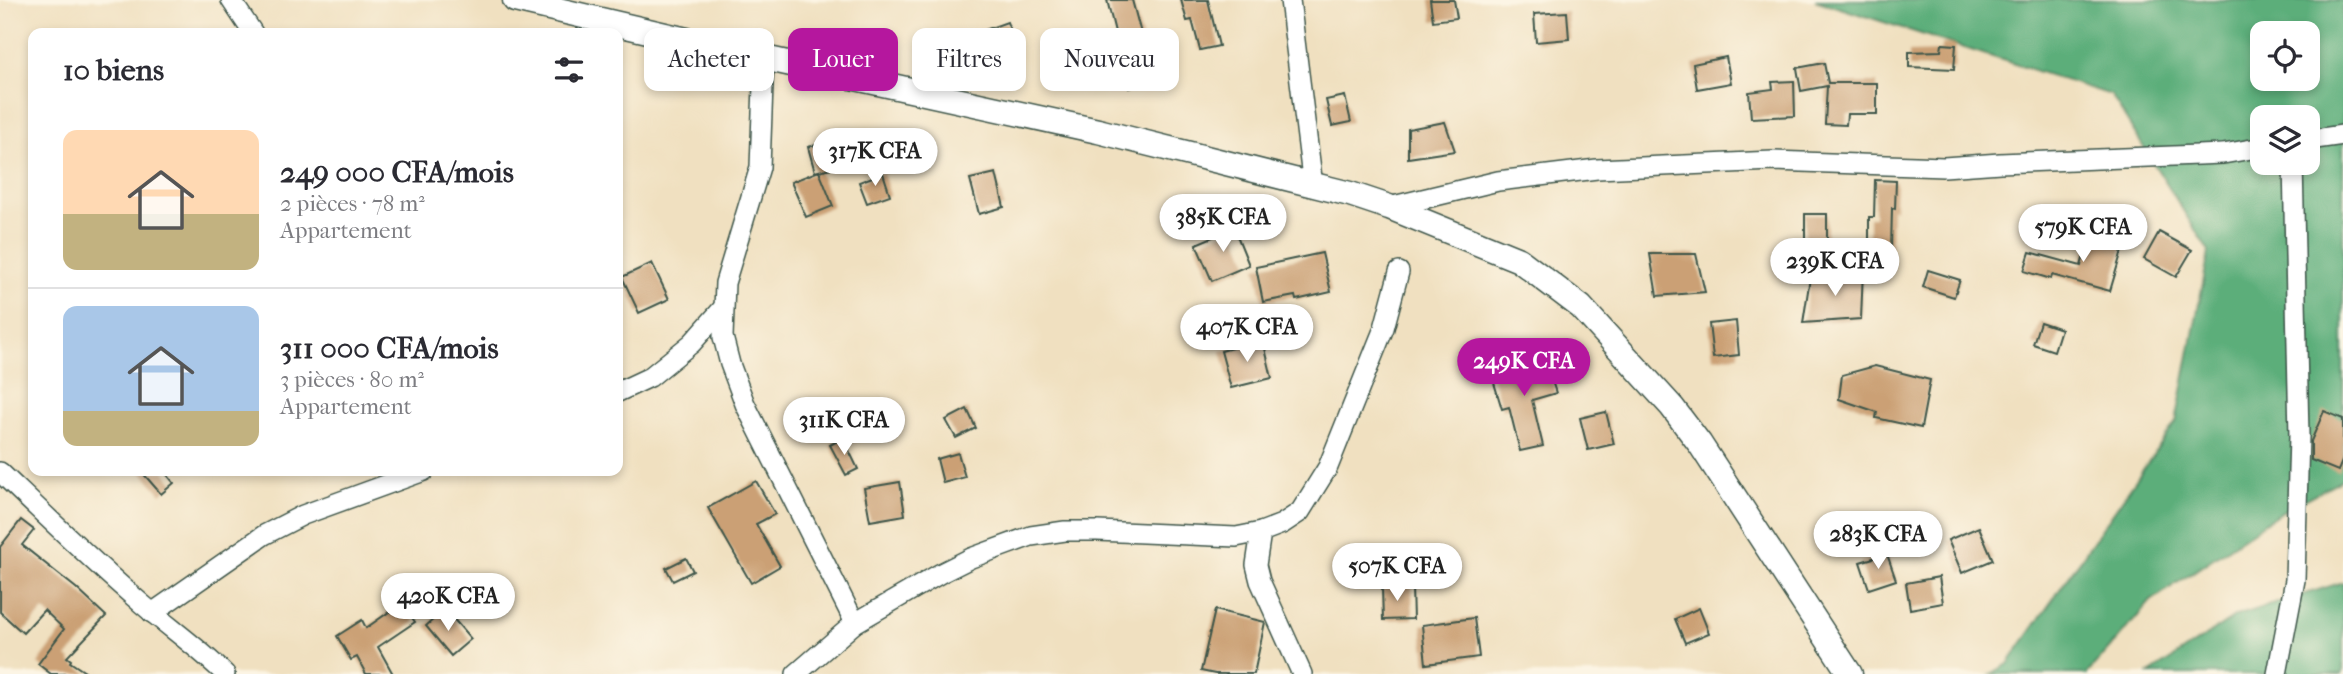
<!DOCTYPE html>
<html lang="fr">
<meta charset="utf-8">
<style>
:root{--surface:#fff;--page:#f2f2f3;--text:#2b2b33;--muted:#7c7c81;--line:#e1e1e2;--accent:#b5179e}
body{margin:0;font-family:"IM FELL French Canon",serif;background:var(--page);color:var(--text);height:100vh;display:flex;flex-direction:column;font-size:26px;white-space:nowrap}
*{box-sizing:border-box;margin:0}
p{font-size:23px;color:var(--muted)}
.icon{flex:none;width:38px;height:38px;fill:none;stroke:currentColor;stroke-width:2;stroke-linecap:round;stroke-linejoin:round}
.map{position:relative;flex:1;overflow:hidden}
.panel{position:absolute;left:28px;top:28px;width:595px;height:448px;display:flex;flex-direction:column;background:var(--surface);border-radius:14px;box-shadow:0 4px 10px #0003}
.panel>*{flex:none}
.top-card{position:absolute;left:644px;top:28px;width:665px;height:63px;display:flex;gap:14px}
.tools{position:absolute;left:2250px;top:21px;display:grid;gap:14px}
.tools a{display:grid;place-items:center;width:70px;height:70px;border-radius:14px;background:var(--surface);box-shadow:0 4px 10px #0003;font-size:35px}
.price{position:absolute;translate:-50% -60px;padding:0 16px;border-radius:24px;background:#fff;color:#222;font-size:23px;line-height:46px;filter:drop-shadow(0 2px 4px #0008)}
.price::after{content:'';position:absolute;left:50%;top:42px;width:21px;height:16px;margin-left:-10px;background:inherit;clip-path:polygon(0 0,100% 0,50% 100%)}
.price.selected{background:var(--accent);color:#fff}
ul{padding:0;list-style:none}
li{display:flex;align-items:center;gap:21px;height:175px;padding:0 35px}
li+li{border-top:2px solid var(--line)}
li span{display:grid;place-items:center;flex:none;width:196px;height:140px;border-radius:14px;color:#555}
li>.icon{margin-inline-start:auto}
span .icon{width:84px;height:84px;fill:#fffc;stroke-width:1}
li b{font-size:30px}
h2{display:flex;justify-content:space-between;align-items:center;height:84px;padding:0 35px;font-size:30px}
.tag{padding:0 24px;border-radius:14px;background:var(--surface);box-shadow:0 4px 10px #0003;font-size:24px;line-height:63px}
.tag.selected{background:var(--accent);color:#fff}
.map>svg:first-child{display:block}
.forest{fill:#5cae7a;stroke:#3e7657;stroke-width:2;fill-rule:evenodd}
.building{fill:#cba075}
.lines{fill:none;stroke-linecap:round;stroke-linejoin:round}
.minor-casing{stroke:#3e5549;stroke-width:22}
.tertiary-casing{stroke:#3e5549;stroke-width:27}
.minor{stroke:#fff;stroke-width:19}
.tertiary{stroke:#fff;stroke-width:24}
</style>
<div class="map">
<svg width="2343" height="674" viewBox="0 0 2343 674">
<rect width="100%" height="100%" fill="#fcf5e5"/>
<filter id="ink" filterUnits="userSpaceOnUse"><feTurbulence type="fractalNoise" baseFrequency=".0143" numOctaves="2"/><feDisplacementMap in="SourceGraphic" scale="14" xChannelSelector="R" yChannelSelector="G"/><feConvolveMatrix kernelMatrix="1 2 1 2 8 2 1 2 1" color-interpolation-filters="sRGB"/></filter>
<filter id="wash" filterUnits="userSpaceOnUse"><feTurbulence type="fractalNoise" baseFrequency=".00686" numOctaves="4" result="noise"/><feDisplacementMap in="SourceGraphic" scale="28" xChannelSelector="R" yChannelSelector="G"/><feGaussianBlur stdDeviation="1.57" result="paint"/><feColorMatrix in="noise" values="0 0 0 0 0 0 0 0 0 0 0 0 0 0 0 0 0 1.4 0 .05"/><feComposite in="paint" operator="in"/></filter>
<g filter="url(#wash)">
<rect width="100%" height="100%" fill="#f0e0c0"/>
<!-- forest -->
<g class="forest">
<path d="M1815,0H2343V479L2279,513L2151,601L2087,674H1991L2008,664L2176,422L2209,252L2111,95ZM2263,33H2308V79H2263ZM2263,117H2308V163H2263Z"/>
<polygon points="2343,582 2343,673 2341,674 2149,674 2236,616"/>
</g>
<g id="blocks">
<!-- building -->
<g class="building">
<polygon points="1107,0 1132,0 1154,82 1129,88"/>
<polygon points="1181,0 1208,0 1219,46 1200,50 1192,20 1187,21"/>
<polygon points="1430,0 1454,0 1457,18 1433,21"/>
<polygon points="1567,12 1569,39 1536,42 1534,14"/>
<polygon points="1007,22 1014,41 990,51 982,31"/>
<polygon points="1942,44 1956,45 1954,69 1909,67 1909,52 1941,51"/>
<polygon points="1726,57 1731,83 1697,89 1693,64"/>
<polygon points="1824,63 1828,83 1877,83 1877,114 1847,114 1846,125 1825,124 1827,86 1801,91 1797,68"/>
<polygon points="1794,81 1795,116 1751,118 1749,92 1773,89 1772,82"/>
<polygon points="1345,96 1351,122 1332,126 1326,100"/>
<polygon points="1445,122 1455,151 1408,158 1408,129"/>
<polygon points="833,141 839,166 815,172 808,147"/>
<polygon points="819,171 833,206 806,217 791,182"/>
<polygon points="883,173 890,195 867,203 859,182"/>
<polygon points="996,173 1004,207 979,214 970,179"/>
<polygon points="1875,180 1896,181 1895,209 1892,208 1891,249 1869,249 1869,217 1874,217"/>
<rect x="1805" y="214" width="22" height="35"/>
<polygon points="1234,228 1249,265 1212,281 1196,244"/>
<polygon points="2159,232 2192,250 2176,277 2144,259"/>
<polygon points="2090,234 2124,244 2110,291 2052,275 2051,279 2024,271 2030,252 2081,266"/>
<polygon points="1322,253 1331,292 1296,300 1295,296 1263,302 1256,267"/>
<polygon points="1650,254 1696,254 1705,292 1657,296"/>
<polygon points="652,263 669,299 639,313 622,277"/>
<polygon points="1863,270 1861,319 1803,323 1810,278"/>
<polygon points="1928,270 1960,280 1954,297 1923,287"/>
<polygon points="1736,321 1739,355 1713,358 1709,324"/>
<polygon points="2040,322 2061,329 2054,351 2033,344"/>
<polygon points="1263,340 1272,378 1231,388 1221,351"/>
<polygon points="1544,357 1556,393 1532,400 1543,446 1520,451 1509,407 1502,409 1491,373"/>
<polygon points="1875,366 1930,380 1921,428 1876,418 1877,412 1839,399 1842,375"/>
<polygon points="967,409 976,428 956,438 946,420"/>
<polygon points="2324,411 2343,419 2343,459 2338,471 2311,460 2311,441"/>
<polygon points="1606,412 1614,444 1588,450 1580,418"/>
<polygon points="843,438 858,469 846,475 830,445"/>
<polygon points="958,453 965,477 943,483 937,459"/>
<polygon points="141,471 164,471 174,483 161,494"/>
<polygon points="756,481 775,514 756,524 780,566 751,583 708,508"/>
<polygon points="900,482 905,515 870,521 864,488"/>
<polygon points="21,520 34,530 22,545 76,588 106,616 67,657 71,660 70,662 88,674 51,674 38,664 64,629 44,610 23,633 0,612 0,547"/>
<polygon points="1979,527 1993,560 1962,573 1948,540"/>
<polygon points="1887,554 1896,580 1869,589 1860,562"/>
<polygon points="686,558 693,571 673,581 666,568"/>
<polygon points="1939,577 1943,603 1910,609 1906,583"/>
<polygon points="1382,587 1412,587 1413,619 1383,620"/>
<polygon points="402,603 415,622 378,647 393,674 366,674 357,657 351,660 337,636 362,620 366,628"/>
<polygon points="1699,608 1709,633 1685,643 1675,619"/>
<polygon points="445,609 471,639 451,656 426,626"/>
<polygon points="1215,610 1265,622 1254,674 1215,674 1201,671"/>
<polygon points="1474,618 1479,657 1426,664 1422,625"/>
</g>
</g>
</g>
<g filter="url(#ink)">
<use href="#blocks" fill-opacity="0" stroke="#3e5549" stroke-width="2"/>
<g class="lines">
<!-- minor casing -->
<g class="minor-casing">
<g id="minor">
<polyline points="231,0 253,33"/>
<polyline points="1290,0 1313,186"/>
<polyline points="764,58 760,167 725,283 723,337 730,364 745,404 855,623"/>
<polyline points="2308,140 2343,135"/>
<polyline points="1389,207 1498,181 1597,169 1773,161 1944,167 2000,163 2223,154 2263,147"/>
<polyline points="618,392 650,377 692,343 723,308"/>
<path d="M0,472C47,517 93,562 142,604C170,628 199,648 225,674"/>
<polyline points="1261,532 1256,565 1260,581 1302,674"/>
<polyline points="152,613 264,535 303,515 424,471"/>
<polyline points="796,674 855,623 941,573 971,558 1031,536 1065,531 1097,531 1236,537 1261,532 1282,524 1300,512 1328,467 1384,328 1399,272"/>
<polyline points="2277,674 2295,580 2299,436 2293,163"/>
</g>
</g>
<!-- tertiary casing -->
<g class="tertiary-casing">
<polyline id="tertiary" points="515,0 764,58 1098,131 1350,194 1389,207 1519,260 1581,307 1672,407 1700,444 1850,674"/>
</g>
<!-- minor -->
<use href="#minor" class="minor"/>
<!-- tertiary -->
<use href="#tertiary" class="tertiary"/>
</g>
</g>
</svg>
<div class="tools">
<a><svg class="icon" aria-label="locate" viewBox="0 0 24 24"><circle cx="12" cy="12" r="6"/><path d="M12 2v4M12 18v4M2 12h4M18 12h4"/></svg></a>
<a><svg class="icon" aria-label="layers" viewBox="0 0 24 24"><path d="M12 4l9 5-9 5-9-5zM3 14l9 5 9-5"/></svg></a>
</div>
<b class="price" style="left:875px;top:188px">317K CFA</b>
<b class="price" style="left:1223px;top:254px">385K CFA</b>
<b class="price" style="left:2083px;top:264px">579K CFA</b>
<b class="price" style="left:1835px;top:298px">239K CFA</b>
<b class="price" style="left:1247px;top:364px">407K CFA</b>
<b class="price selected" style="left:1524px;top:398px">249K CFA</b>
<b class="price" style="left:844px;top:457px">311K CFA</b>
<b class="price" style="left:1878px;top:571px">283K CFA</b>
<b class="price" style="left:1397px;top:603px">507K CFA</b>
<b class="price" style="left:448px;top:633px">420K CFA</b>
<div class="top-card">
<a class="tag">Acheter</a>
<a class="tag selected">Louer</a>
<a class="tag">Filtres</a>
<a class="tag">Nouveau</a>
</div>
<section class="panel">
<h2>10 biens<svg class="icon" aria-label="filters" viewBox="0 0 24 24"><path d="M4 7h16M4 17h16"/><circle cx="9" cy="7" r="2"/><circle cx="15" cy="17" r="2"/></svg></h2>
<ul>
<li><span style="background:linear-gradient(#ffd9b3 60%,#c2b280 0)"><svg class="icon" aria-label="home" viewBox="0 0 24 24"><path d="M3 11l9-7 9 7M6 9v11h12V9"/></svg></span><div><b>249 000 CFA/mois</b><p>2 pièces · 78 m²</p><p>Appartement</p></div></li>
<li><span style="background:linear-gradient(#a9c7e8 75%,#c2b280 0)"><svg class="icon" aria-label="home" viewBox="0 0 24 24"><path d="M3 11l9-7 9 7M6 9v11h12V9"/></svg></span><div><b>311 000 CFA/mois</b><p>3 pièces · 80 m²</p><p>Appartement</p></div></li>
</ul>
</section>
</div>
